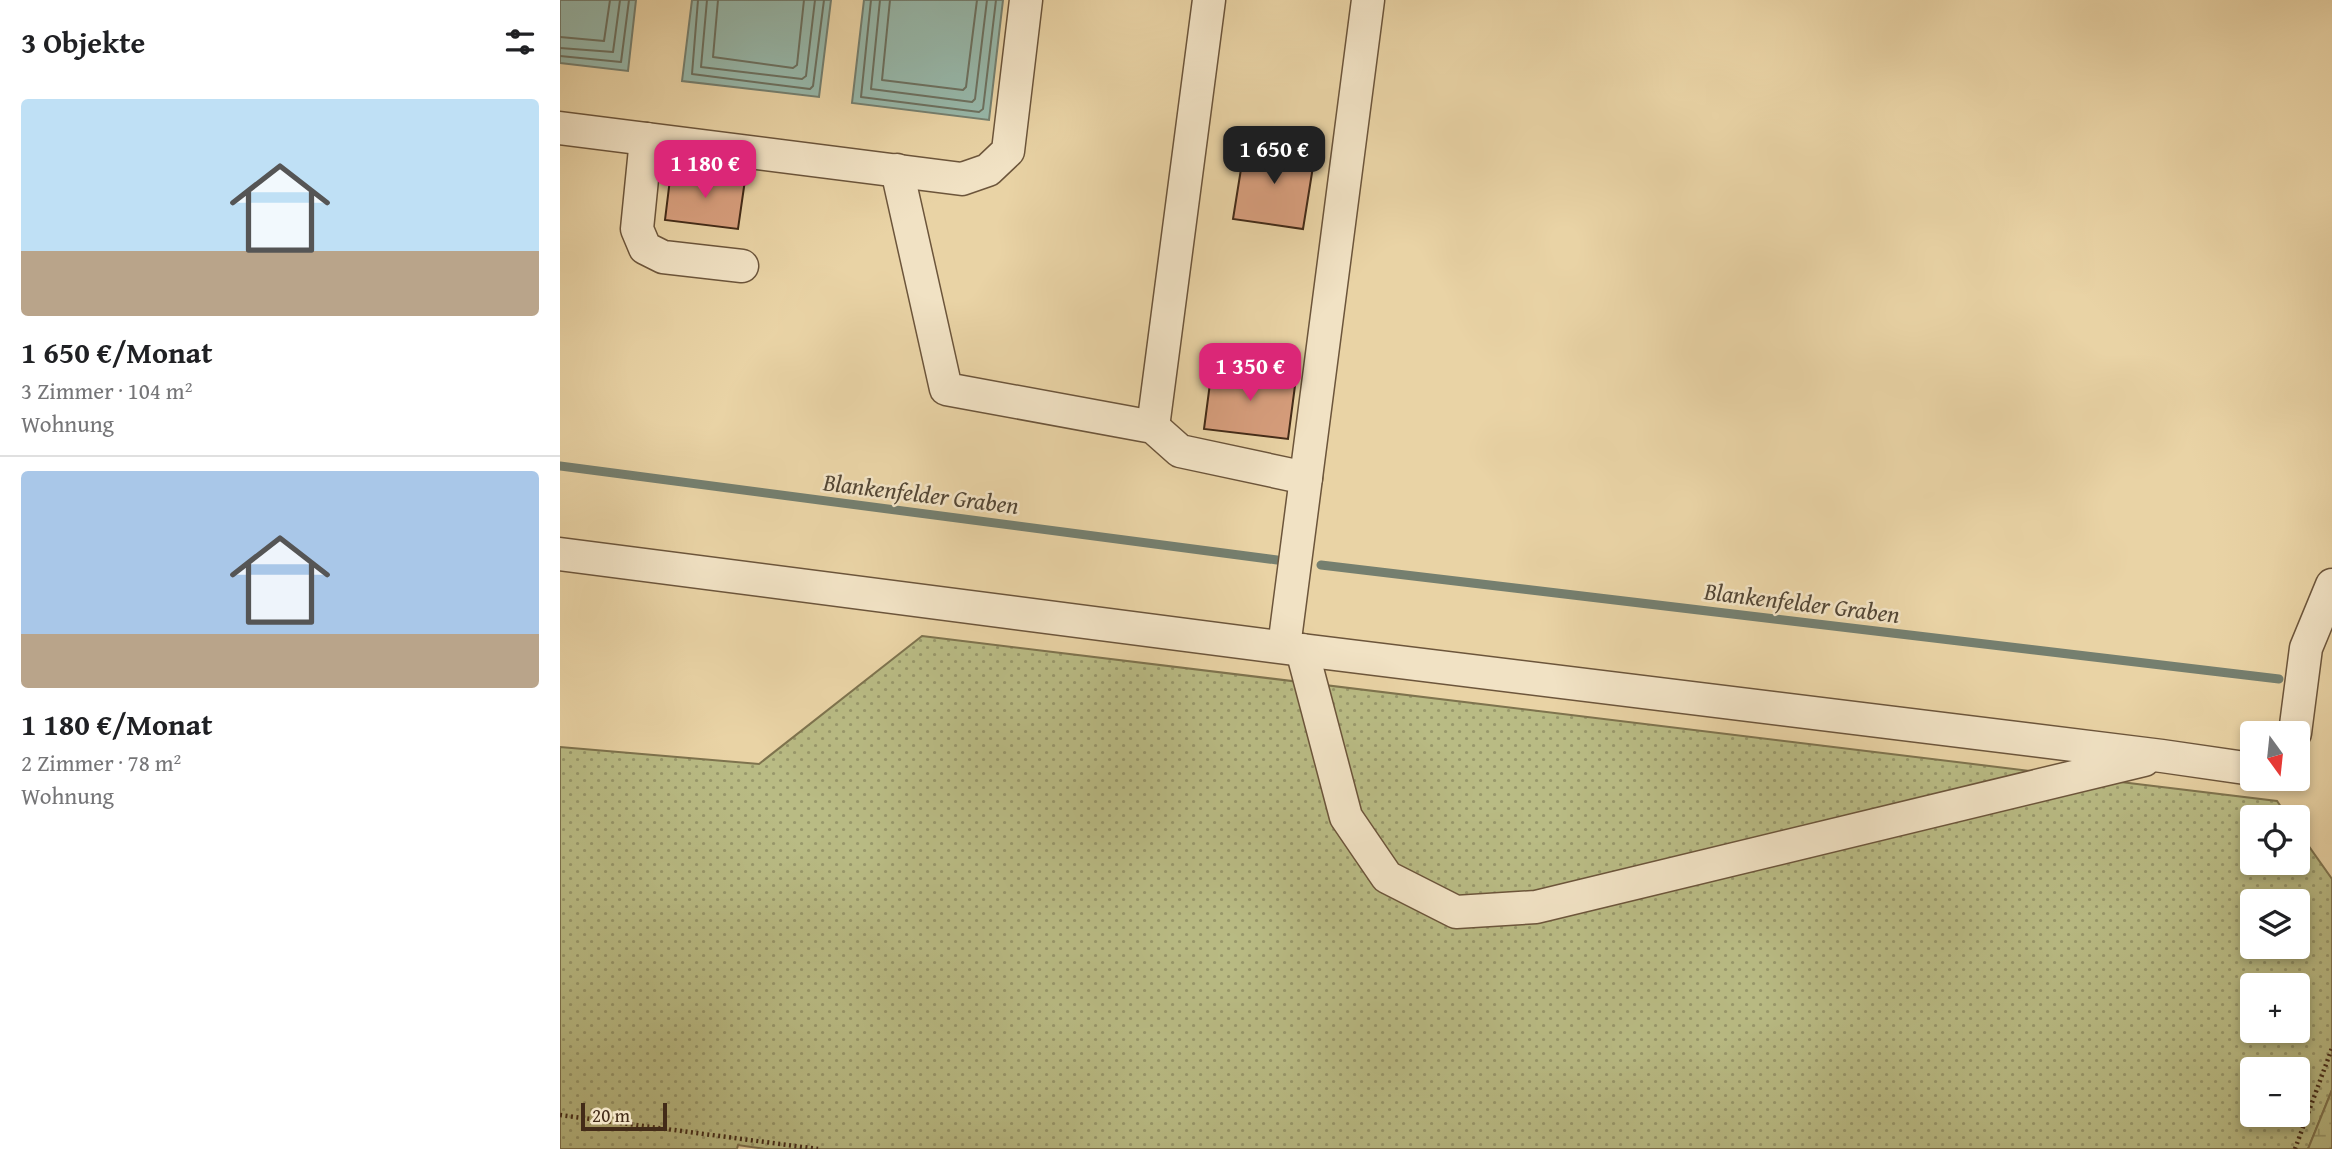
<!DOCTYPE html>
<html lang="de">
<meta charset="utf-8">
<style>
:root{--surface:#fff;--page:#f2f2f2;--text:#202124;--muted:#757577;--line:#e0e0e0;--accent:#db2777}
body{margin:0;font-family:"Gentium Book Plus",serif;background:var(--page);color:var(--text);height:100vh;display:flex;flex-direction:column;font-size:26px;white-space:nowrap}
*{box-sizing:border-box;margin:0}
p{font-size:23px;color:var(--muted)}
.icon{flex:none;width:38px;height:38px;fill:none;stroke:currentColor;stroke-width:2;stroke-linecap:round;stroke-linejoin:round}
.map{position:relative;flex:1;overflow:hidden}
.side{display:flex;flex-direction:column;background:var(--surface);width:560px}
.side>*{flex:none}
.needle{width:46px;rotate:165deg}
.controls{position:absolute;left:1680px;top:721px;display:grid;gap:14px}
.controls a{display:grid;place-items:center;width:70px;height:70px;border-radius:7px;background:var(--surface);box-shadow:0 4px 10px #0003;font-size:35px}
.scale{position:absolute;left:21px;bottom:18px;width:86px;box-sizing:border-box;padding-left:7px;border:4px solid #432b18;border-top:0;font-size:19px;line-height:24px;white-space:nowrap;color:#432b18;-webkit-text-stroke:5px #f1e2c4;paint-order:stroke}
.price{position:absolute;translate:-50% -60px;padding:0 16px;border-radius:14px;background:var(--accent);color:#fff;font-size:23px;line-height:46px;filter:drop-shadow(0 2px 4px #0008)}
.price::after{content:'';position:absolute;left:50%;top:42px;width:21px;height:16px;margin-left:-10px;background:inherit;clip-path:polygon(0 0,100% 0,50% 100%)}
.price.selected{background:#222;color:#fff}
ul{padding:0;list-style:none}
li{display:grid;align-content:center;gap:14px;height:371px;padding:0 21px}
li+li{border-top:2px solid var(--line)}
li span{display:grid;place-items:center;height:217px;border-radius:7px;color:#555}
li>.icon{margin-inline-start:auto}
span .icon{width:126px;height:126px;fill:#fffc;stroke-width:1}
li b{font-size:30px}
h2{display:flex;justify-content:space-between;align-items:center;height:84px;padding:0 21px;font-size:30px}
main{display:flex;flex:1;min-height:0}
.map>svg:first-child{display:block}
.grass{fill:url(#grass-dots);stroke:#7e734e;stroke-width:2;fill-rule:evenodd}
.wetland{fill:url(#wetland-marsh);stroke:#7e734e;stroke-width:2}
.water{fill:#97b7a9;stroke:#757f6f;stroke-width:2}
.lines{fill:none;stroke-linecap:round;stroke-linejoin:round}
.shore{stroke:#6d7160;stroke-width:2}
.stream{stroke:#757f6f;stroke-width:9}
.building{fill:#d79e7d;stroke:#432b18;stroke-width:2}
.minor-casing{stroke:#6c553b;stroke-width:35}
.path{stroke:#432b18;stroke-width:4.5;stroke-dasharray:2 3.5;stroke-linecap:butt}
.minor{stroke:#f1e2c4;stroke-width:32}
.labels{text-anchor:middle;stroke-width:5;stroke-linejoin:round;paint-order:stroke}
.water-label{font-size:24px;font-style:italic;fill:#544735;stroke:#f1e2c4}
</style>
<main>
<section class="side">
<h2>3 Objekte<svg class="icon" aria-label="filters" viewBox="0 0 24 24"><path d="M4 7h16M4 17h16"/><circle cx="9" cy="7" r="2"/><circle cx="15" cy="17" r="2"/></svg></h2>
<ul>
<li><span style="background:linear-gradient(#bfe0f5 70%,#b9a48a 0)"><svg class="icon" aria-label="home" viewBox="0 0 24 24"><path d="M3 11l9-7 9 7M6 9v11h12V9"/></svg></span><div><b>1 650 €/Monat</b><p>3 Zimmer · 104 m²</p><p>Wohnung</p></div></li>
<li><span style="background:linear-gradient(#a9c7e8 75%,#b9a48a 0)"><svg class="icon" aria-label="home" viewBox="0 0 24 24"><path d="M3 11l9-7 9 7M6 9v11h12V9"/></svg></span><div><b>1 180 €/Monat</b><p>2 Zimmer · 78 m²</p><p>Wohnung</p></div></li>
</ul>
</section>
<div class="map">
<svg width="1772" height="1149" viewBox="0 0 1772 1149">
<defs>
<pattern id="grass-dots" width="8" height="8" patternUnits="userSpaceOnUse" patternTransform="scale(1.75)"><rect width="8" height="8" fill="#b9bb84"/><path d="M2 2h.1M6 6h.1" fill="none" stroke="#98986b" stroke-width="1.8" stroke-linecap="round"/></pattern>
<pattern id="wetland-marsh" width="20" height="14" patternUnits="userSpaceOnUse" patternTransform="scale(1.75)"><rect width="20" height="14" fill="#b9bb84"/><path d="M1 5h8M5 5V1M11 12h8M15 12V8" fill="none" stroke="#98986b"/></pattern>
</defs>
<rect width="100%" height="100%" fill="#e9d3a5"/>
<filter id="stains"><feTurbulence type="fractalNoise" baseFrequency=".00286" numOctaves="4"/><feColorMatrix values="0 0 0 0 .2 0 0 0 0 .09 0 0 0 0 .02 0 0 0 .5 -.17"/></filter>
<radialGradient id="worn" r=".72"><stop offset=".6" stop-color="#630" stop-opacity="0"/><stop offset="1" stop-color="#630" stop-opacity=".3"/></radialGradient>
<!-- grass -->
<path class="grass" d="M362,636L1717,801L1728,817H1692V863H1738V831L1772,879V1090L1748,1149H205L178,1145L177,1149H0V747L199,764ZM1692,901H1738V947H1692ZM1692,985H1738V1031H1692ZM1692,1069H1738V1115H1692Z"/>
<!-- wetland -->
<polygon class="wetland" points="1772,1090 1772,1149 1748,1149"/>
<!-- water -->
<g class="water">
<polygon points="0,0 76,0 68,71 0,63"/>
<polygon points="132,0 271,0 259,97 122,81"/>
<polygon points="304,0 443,0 429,120 292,103"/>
</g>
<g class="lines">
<!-- shore -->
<g class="shore">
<polyline points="138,0 132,74 250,89 253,86 264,0"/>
<polyline points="147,0 141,67 242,79 246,76 255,0"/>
<polyline points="158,0 153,57 233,68 237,65 244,0"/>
<polyline points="311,0 301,97 419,112 423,109 436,0"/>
<polyline points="320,0 311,89 412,102 415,99 427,0"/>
<polyline points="330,0 322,80 403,90 406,87 417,0"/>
<polyline points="0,37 44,41 50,0"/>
<polyline points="0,48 53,52 60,0"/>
<polyline points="0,56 61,62 69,0"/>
</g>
<!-- stream -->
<g class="stream">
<polyline points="0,466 717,560"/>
<polyline points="761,565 1719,679"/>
</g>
</g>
<!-- building -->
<g class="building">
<polygon points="685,144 755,154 743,229 673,219"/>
<polygon points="111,171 185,180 178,229 105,220"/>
<polygon points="652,368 736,378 728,439 644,429"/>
</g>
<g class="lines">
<!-- minor casing -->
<g class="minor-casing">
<g id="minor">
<polyline points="0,128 402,179 428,170 448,151 466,0"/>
<polyline points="86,139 77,229 85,248 103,257 182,266"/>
<polyline points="337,170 386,389 593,427 620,451 746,478"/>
<polyline points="593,427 649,0"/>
<polyline points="0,554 742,650 1602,756 1692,769"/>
<polyline points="724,647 808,0"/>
<polyline points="742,650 786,817 827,877 896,912 976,907 1584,760"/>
<polyline points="1735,733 1746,648 1772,585"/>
</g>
</g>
<!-- path -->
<g class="path">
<polyline points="0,1115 258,1149"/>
<polyline points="1735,1149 1772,1048"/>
</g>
<!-- minor -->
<use href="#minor" class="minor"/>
</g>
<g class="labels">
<!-- water labels -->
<g class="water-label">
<text transform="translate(361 494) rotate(7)" y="8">Blankenfelder Graben</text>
<text transform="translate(1242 603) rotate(7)" y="8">Blankenfelder Graben</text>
</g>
</g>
<rect width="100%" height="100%" filter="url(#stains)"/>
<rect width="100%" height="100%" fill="url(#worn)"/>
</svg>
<div class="controls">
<a><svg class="needle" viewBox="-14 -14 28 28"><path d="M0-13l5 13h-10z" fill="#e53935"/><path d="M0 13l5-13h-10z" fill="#757577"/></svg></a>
<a><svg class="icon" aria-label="locate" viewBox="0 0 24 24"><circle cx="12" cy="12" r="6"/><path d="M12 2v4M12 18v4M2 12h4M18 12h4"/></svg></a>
<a><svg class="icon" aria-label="layers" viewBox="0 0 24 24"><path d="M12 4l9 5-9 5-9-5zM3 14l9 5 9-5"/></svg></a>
<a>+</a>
<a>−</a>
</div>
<div class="scale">20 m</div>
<b class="price selected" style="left:714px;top:186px">1 650 €</b>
<b class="price" style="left:145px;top:200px">1 180 €</b>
<b class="price" style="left:690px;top:403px">1 350 €</b>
</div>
</main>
